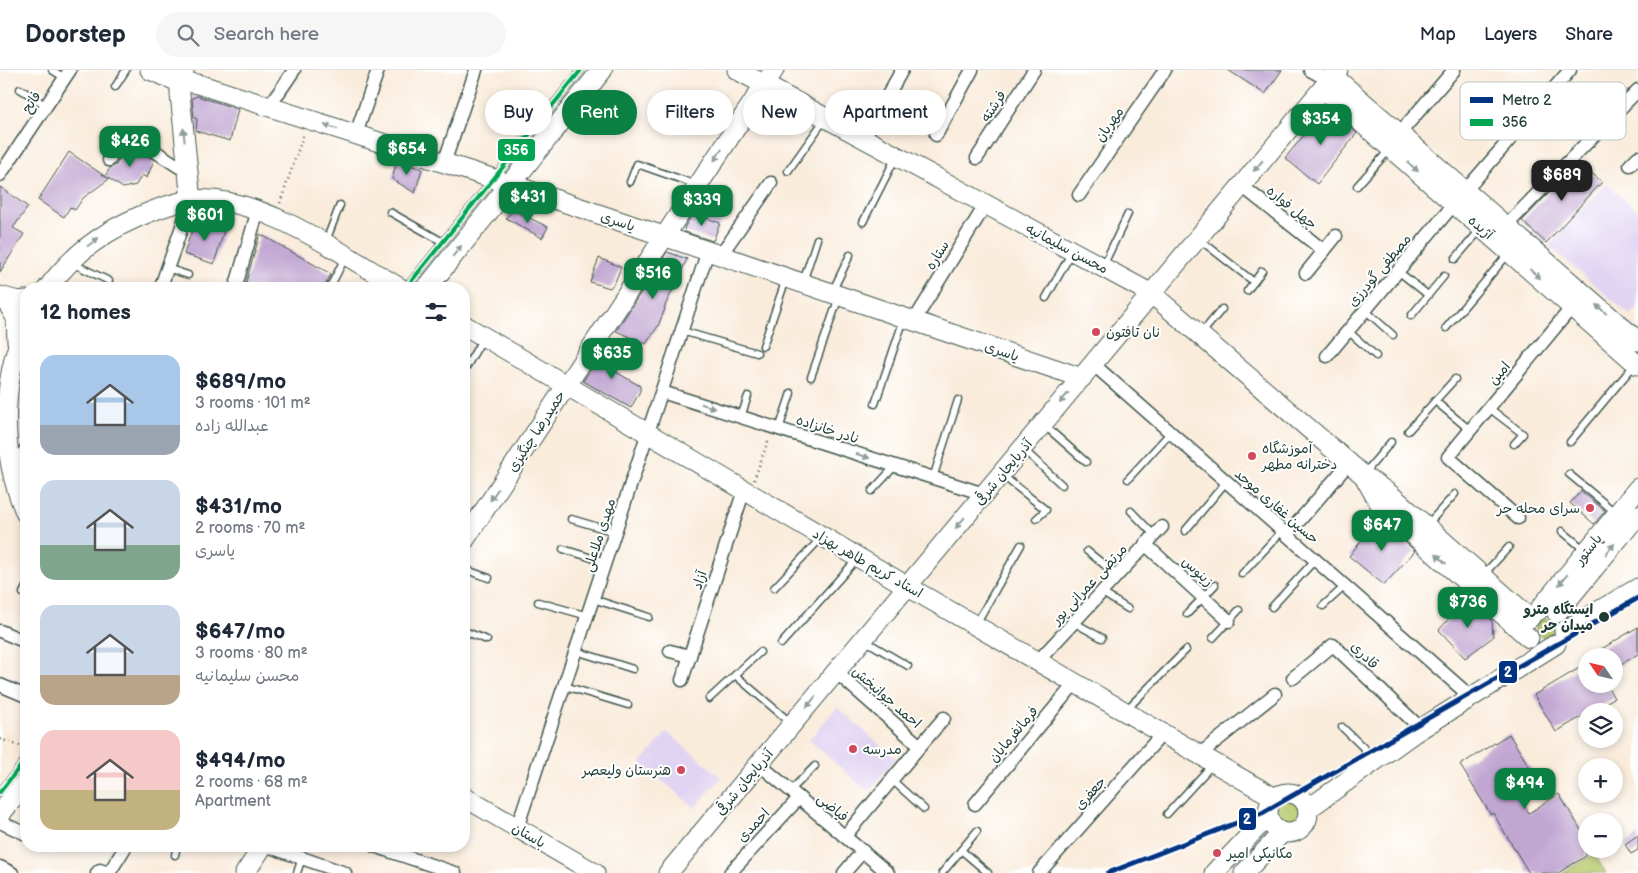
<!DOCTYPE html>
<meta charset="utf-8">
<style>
:root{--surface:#fff;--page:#f6f6f7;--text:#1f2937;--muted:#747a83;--line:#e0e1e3;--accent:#0b8043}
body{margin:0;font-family:"Balsamiq Sans","Playpen Sans Arabic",sans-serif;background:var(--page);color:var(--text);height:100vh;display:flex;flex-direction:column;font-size:19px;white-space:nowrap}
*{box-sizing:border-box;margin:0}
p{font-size:16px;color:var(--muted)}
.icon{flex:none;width:28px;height:28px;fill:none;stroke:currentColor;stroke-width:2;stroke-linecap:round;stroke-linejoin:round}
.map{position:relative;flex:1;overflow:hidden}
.details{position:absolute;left:20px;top:212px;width:450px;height:570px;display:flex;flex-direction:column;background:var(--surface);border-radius:20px;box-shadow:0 2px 8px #0003}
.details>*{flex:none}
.banner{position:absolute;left:485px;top:20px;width:475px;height:45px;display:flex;gap:10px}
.needle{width:32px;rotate:305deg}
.buttons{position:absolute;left:1578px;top:578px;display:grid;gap:10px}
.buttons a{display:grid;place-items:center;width:45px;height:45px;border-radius:50%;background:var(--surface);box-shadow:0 2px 8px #0003;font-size:25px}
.price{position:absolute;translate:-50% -42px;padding:0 11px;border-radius:10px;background:var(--accent);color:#fff;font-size:16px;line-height:32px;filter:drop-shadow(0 1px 2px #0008)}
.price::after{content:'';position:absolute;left:50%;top:30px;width:15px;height:11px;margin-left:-8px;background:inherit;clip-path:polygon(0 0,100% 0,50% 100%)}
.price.selected{background:#222;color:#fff}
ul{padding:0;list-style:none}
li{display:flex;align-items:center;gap:15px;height:125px;padding:0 20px}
li span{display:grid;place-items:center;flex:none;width:140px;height:100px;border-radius:15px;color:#555}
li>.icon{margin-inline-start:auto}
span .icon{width:60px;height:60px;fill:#fffc;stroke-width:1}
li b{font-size:21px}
h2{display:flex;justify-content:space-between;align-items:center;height:60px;padding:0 20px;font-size:21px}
.tag{padding:0 18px;border-radius:22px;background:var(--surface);box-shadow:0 2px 8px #0003;font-size:18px;line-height:45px}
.tag.selected{background:var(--accent);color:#fff}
header{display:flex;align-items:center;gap:30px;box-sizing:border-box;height:70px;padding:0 25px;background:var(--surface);border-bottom:1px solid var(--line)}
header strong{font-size:24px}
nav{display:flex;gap:28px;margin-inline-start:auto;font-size:18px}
.search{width:350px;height:45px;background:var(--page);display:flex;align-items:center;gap:12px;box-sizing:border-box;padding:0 18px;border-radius:28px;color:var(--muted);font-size:19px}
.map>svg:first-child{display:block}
.built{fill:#e1d4f3}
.green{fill:#b8ca6d;stroke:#6c8450}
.building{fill:#c1a6d2}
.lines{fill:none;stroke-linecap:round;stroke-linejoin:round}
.lane-casing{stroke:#40574d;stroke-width:9}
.street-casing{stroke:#40574d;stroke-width:15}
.secondary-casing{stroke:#40574d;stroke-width:21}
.primary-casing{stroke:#40574d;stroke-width:22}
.path{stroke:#40574d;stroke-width:2.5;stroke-dasharray:1 4;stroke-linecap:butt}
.lane{stroke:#fff;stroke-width:6}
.street{stroke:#fff;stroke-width:12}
.secondary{stroke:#fff;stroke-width:19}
.primary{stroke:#fff;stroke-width:20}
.bus-1-casing{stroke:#fff;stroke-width:8}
.bus-1{stroke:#00a651;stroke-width:4}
.metro-1-casing{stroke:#fff;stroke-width:9}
.metro-1{stroke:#003380;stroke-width:5}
.oneway{fill:#8f9e9a}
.poi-dot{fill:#d1495b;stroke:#fff;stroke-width:2}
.stop-dot{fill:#1f3d34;stroke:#fff;stroke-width:2}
.labels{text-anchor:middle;stroke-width:4;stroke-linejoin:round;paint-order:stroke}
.street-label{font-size:14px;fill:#1f3d34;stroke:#fff}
.poi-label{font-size:14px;fill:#1f3d34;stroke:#fff;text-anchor:start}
.stop-label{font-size:14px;font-weight:bold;fill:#1f3d34;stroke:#fff;text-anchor:end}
.key{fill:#fff;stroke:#bcc5c2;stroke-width:1}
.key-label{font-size:14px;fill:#1f3d34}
.line-badge{stroke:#fff;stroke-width:2}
.badge-label{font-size:14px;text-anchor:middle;font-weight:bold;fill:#fff}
</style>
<header>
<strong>Doorstep</strong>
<div class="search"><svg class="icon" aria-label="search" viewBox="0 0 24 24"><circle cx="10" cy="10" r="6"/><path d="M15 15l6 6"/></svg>Search here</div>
<nav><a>Map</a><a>Layers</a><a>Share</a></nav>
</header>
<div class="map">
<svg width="1638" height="803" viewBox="0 0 1638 803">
<rect width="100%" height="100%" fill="#fff"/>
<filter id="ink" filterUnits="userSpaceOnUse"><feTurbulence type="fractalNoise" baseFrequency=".02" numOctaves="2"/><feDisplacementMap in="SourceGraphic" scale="10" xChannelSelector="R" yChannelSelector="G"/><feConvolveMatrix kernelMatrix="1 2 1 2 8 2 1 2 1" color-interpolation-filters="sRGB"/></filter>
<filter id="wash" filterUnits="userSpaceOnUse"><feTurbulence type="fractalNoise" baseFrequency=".0096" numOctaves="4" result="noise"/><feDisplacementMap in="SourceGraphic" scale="20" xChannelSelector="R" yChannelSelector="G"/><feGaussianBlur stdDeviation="1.12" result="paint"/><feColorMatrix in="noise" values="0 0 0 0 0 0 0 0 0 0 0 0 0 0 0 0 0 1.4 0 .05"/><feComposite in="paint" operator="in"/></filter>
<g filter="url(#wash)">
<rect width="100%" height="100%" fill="#f9ecdb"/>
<!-- built -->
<g class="built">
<polygon points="1606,114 1638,141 1638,238 1630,245 1549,176"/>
<polygon points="837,637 896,689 868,721 809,670"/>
<polygon points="667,662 721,707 695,738 641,693"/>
</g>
<!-- green -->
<g class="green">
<circle cx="1545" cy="558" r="9"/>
<circle cx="1288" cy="743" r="13"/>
<polygon points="1594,784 1606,803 1562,803 1564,802"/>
</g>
<g id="blocks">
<!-- building -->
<g class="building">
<polygon points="1228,0 1282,0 1265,24"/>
<polygon points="197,26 238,39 230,71 196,61 197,49 194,48 192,28"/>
<polygon points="1329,39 1357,63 1317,114 1285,88 1325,40"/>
<polygon points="129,74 154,90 147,108 142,105 136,115 123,118 105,106 110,98 116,95"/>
<polygon points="69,82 109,109 83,128 75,140 70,137 64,147 38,130"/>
<polygon points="397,91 422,99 415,123 392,109"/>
<polygon points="1579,92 1602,112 1546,173 1522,151"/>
<polygon points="0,117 28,137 13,158 24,164 0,202"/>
<polygon points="513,140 548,157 542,168 506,148"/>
<polygon points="693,143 720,153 713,171 685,162 684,158"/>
<polygon points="194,154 226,154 214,194 184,184"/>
<polygon points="260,164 331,204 323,219 244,219"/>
<polygon points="667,182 687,189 664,238 665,239 658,256 646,274 616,261"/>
<polygon points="599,188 621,197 615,212 610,218 590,212"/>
<polygon points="603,281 624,289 616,302 640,316 640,321 631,338 583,311"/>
<polygon points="1581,421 1605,441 1594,454 1570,433"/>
<polygon points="1379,449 1415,481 1384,515 1349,486"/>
<polygon points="1467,528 1492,550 1493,567 1465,588 1439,560"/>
<polygon points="1638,557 1638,584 1614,599 1614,586 1590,586"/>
<polygon points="1586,594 1586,614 1606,614 1614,628 1591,641 1586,641 1586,644 1556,662 1534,625"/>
<polygon points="1509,664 1540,714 1519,727 1529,743 1559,724 1586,768 1586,786 1558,803 1529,803 1493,743 1491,745 1460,695"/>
<polygon points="1638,765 1638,780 1631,784 1625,774"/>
</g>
</g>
</g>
<g filter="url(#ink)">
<use href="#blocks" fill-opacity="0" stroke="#40574d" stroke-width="1"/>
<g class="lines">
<!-- lane casing -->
<g class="lane-casing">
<g id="lane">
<polyline points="52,0 65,8"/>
<polyline points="115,17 126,0"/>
<polyline points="20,19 47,36"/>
<polyline points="788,101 825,49"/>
<polyline points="630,112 637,94 697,115"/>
<polyline points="1357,116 1390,79"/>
<polyline points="390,142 443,172"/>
<polyline points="863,152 896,87"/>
<polyline points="1199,169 1254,212"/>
<polyline points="326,171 340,135"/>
<polyline points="1455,189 1481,159"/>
<polyline points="72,193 109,211"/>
<polyline points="1103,196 1128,144"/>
<polyline points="167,198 188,205"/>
<polyline points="1398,201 1428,225"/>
<polyline points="803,212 817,169"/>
<polyline points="329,219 345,188"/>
<polyline points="405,219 581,0"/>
<polyline points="1247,221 1262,201"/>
<polyline points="832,222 850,185"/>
<polyline points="1046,228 1072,182"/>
<polyline points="1365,240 1393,265"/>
<polyline points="1411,246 1444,206"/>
<polyline points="1446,258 1509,183"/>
<polyline points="682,261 757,283"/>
<polyline points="1348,261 1376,286"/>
<polyline points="1201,264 1222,239"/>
<polyline points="763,276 786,209"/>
<polyline points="464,301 483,268"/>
<polyline points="811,307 839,227"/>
<polyline points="1435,331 1470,360"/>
<polyline points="875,334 904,249"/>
<polyline points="1489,338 1523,364 1514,374"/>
<polyline points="741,347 748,326"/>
<polyline points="1044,355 1086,392"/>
<polyline points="779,359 791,323"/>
<polyline points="1408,361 1455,309"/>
<polyline points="1570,372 1635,294"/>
<polyline points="1024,380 1062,415"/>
<polyline points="1364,404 1391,372"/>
<polyline points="1569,404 1616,443"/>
<polyline points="1003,406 1046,440 1036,449"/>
<polyline points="933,408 958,330"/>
<polyline points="1128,409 1170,363"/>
<polyline points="872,421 895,396"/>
<polyline points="1131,441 1154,465"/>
<polyline points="571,449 615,462"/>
<polyline points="1427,455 1455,424"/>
<polyline points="1185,461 1226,412"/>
<polyline points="1562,461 1586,481"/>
<polyline points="563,479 605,492"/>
<polyline points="1087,481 1117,505"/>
<polyline points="464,499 489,508"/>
<polyline points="1242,504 1282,461"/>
<polyline points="1483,505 1509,477"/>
<polyline points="774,518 822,467"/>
<polyline points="1101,522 1128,539"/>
<polyline points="23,523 26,517"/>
<polyline points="593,529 649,547"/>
<polyline points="538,532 588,546"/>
<polyline points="1323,536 1345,516"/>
<polyline points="1272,537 1315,490"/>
<polyline points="1187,544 1215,515"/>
<polyline points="1073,552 1102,568"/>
<polyline points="976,554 1021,475"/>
<polyline points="464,561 487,570"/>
<polyline points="1213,568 1239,540"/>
<polyline points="864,570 908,596"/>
<polyline points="781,574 857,489"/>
<polyline points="576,581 633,599"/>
<polyline points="735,605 791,653"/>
<polyline points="565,616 628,635"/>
<polyline points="709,629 760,582"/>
<polyline points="1127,639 1186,580"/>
<polyline points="1342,657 1369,683"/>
<polyline points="892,710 924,739"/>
<polyline points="790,721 815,696"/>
<polyline points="0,722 26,689"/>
<polyline points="1167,744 1213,694"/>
<polyline points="961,780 988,803"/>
<polyline points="175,785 177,776"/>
<polyline points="297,803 302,788"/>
<polyline points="942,803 977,761"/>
</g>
</g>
<!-- street casing -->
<g class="street-casing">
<g id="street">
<polyline points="1310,0 1330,11"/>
<polyline points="269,37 294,0"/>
<polyline points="356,64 378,0"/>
<polyline points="1399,64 1454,0"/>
<polyline points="936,65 972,0"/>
<polyline points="864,68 902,0"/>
<polyline points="977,88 1034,0"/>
<polyline points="109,90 127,63 187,102"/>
<polyline points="444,93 476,0"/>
<polyline points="1630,95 1638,87"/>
<polyline points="0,105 70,0"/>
<polyline points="1242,116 1324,181"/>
<polyline points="1465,121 1570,0"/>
<polyline points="1079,125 1165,0"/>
<polyline points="1506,156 1638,20"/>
<polyline points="720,186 771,113"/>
<polyline points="1306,203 1336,166"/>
<polyline points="160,219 191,131"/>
<polyline points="235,219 258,140"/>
<polyline points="914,251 986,134"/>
<polyline points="1327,286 1454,134"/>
<polyline points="1093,294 1463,620"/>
<polyline points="662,322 984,424"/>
<polyline points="10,403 26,379"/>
<polyline points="1518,448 1448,387 1572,237"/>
<polyline points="1287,465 1349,393"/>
<polyline points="1145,474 1229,551"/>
<polyline points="0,561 26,572"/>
<polyline points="670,581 690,586"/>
<polyline points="1038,591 1162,457"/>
<polyline points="836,602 920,676 845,766"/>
<polyline points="1293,608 1333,575 1414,652"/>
<polyline points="682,610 744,420"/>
<polyline points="0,615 26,626"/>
<polyline points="920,676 944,648"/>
<polyline points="1200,684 1275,624"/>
<polyline points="759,694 888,803"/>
<polyline points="975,734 1075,613"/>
<polyline points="0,752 26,764"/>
<polyline points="517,758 708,181"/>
<polyline points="374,776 455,803"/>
<polyline points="273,778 345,803"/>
<polyline points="0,797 12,803"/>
<polyline points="97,803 100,800 109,803 126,776"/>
<polyline points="730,803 799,728"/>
<polyline points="844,803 863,781"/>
<polyline points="1039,803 1163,663"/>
</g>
</g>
<!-- secondary casing -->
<g class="secondary-casing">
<g id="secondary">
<polyline points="150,0 174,10 198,14 510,114 1082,308"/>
<polyline points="737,0 1152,224 1363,405 1391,425 1530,548"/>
<polyline points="184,1 180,11 180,24 191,131"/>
<polyline points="1333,6 1638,271"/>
<polyline points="1323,19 1638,295"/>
<path d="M47,219C71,186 101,163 138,147C154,140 174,132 192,130C259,123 344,186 402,219"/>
<polyline points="0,226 18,231 26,230"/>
<polyline points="5,229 16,248 17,272"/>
<path d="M26,254C0,315 0,384 26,444"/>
<polyline points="464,255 917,522 1275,728"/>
<polyline points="1366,410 1381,436 1529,568"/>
<polyline points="464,471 774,0"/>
<polyline points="1538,541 1638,418"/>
<polyline points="1557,543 1638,445"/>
<polyline points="1564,561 1638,518"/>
<circle cx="1288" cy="743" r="20"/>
<polyline points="464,727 595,803"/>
<polyline points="1308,739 1414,663 1556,574"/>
<polyline points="245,803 263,776"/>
<polyline points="668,803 1338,0"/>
<polyline points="1214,803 1268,746"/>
<polyline points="1244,803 1282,763"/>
</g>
</g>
<!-- primary casing -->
<g class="primary-casing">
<g id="primary">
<polyline points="426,219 602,0"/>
<polyline points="0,744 26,712"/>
</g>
</g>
<!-- path -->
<g class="path">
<polyline points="280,133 304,63"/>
<polyline points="754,410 769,368"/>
<polyline points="0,669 26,678"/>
</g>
<!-- lane -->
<use href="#lane" class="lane"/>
<!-- street -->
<use href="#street" class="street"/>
<!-- secondary -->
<use href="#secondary" class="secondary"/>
<!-- primary -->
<use href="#primary" class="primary"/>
<!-- bus-1 casing -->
<g class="bus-1-casing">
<g id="bus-1">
<polyline points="405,219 581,0"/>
<polyline points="0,722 26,689"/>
</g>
</g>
<!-- bus-1 -->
<use href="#bus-1" class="bus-1"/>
<!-- metro-1 casing -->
<g class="metro-1-casing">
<polyline id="metro-1" points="1108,803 1262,743 1638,528"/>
</g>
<!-- metro-1 -->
<use href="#metro-1" class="metro-1"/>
</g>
<!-- one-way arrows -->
<defs><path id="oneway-solid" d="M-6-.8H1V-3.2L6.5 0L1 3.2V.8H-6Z" transform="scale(1.25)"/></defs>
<g class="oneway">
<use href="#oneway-solid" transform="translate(331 57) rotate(-162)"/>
<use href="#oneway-solid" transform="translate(184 65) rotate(-95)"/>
<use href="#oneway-solid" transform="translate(718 85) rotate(123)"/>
<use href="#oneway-solid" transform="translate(1258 96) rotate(130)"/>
<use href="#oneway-solid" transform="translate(1413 97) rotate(41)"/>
<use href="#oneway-solid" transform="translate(93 172) rotate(-37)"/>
<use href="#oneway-solid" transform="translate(457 181) rotate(-51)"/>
<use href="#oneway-solid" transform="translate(1535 204) rotate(41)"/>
<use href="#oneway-solid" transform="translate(1601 239) rotate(-139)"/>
<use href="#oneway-solid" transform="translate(1064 328) rotate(130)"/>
<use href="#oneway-solid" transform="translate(708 336) rotate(18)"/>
<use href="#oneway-solid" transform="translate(863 386) rotate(18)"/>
<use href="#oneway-solid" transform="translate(494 425) rotate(123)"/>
<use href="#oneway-solid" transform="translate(960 453) rotate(130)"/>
<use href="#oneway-solid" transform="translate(1610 479) rotate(-50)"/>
<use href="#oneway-solid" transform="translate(1441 489) rotate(-138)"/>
<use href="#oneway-solid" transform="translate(1563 510) rotate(129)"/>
<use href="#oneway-solid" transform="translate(811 632) rotate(130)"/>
</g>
</g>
<!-- markers -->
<g class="poi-dot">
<circle cx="1096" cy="262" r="5"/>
<circle cx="1252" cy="386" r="5"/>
<circle cx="1590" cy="438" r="5"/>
<circle cx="853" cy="679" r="5"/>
<circle cx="681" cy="700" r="5"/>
<circle cx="1217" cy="783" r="5"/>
</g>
<circle class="stop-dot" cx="1604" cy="547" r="6"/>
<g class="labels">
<!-- street labels -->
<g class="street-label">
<text transform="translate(31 32) rotate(-56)" y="5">فاتح</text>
<text transform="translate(993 36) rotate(-57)" y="5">فرشته</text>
<text transform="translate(1109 54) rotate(-55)" y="5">مهربان</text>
<text transform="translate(1292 137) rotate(39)" y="5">چهل فواره</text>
<text transform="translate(618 151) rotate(19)" y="5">یاسری</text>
<text transform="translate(1481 157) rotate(41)" y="5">آژیده</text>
<text transform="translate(1067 178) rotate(28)" y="5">محسن سلیمانیه</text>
<text transform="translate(937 185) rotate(-58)" y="5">ستاره</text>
<text transform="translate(1379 200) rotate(-50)" y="5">مصطفی گودرزی</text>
<text transform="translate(1002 281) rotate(19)" y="5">یاسری</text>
<text transform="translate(1499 303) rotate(-50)" y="5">امین</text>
<text transform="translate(828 359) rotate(18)" y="5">نادر خانزاده</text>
<text transform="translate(536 361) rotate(-57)" y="5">حمیدرضا چنگیزی</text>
<text transform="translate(1003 402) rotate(-50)" y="5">آذربایجان شرقی</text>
<text transform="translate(1277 436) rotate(41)" y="5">حسین غفاری موحد</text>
<text transform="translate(599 465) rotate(-72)" y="5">مهدی ملاعلی</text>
<text transform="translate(1588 479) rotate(-51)" y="5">پاستور</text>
<text transform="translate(868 493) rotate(30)" y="5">استاد کریم طاهر بهزاد</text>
<text transform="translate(1198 501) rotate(42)" y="5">زینوس</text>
<text transform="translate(699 510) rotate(-72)" y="5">آزاد</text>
<text transform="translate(1089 514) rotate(-47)" y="5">مرتضی عمرانی پور</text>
<text transform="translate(1365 585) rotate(44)" y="5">قادری</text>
<text transform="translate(887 627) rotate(41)" y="5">احمد جوانبخش</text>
<text transform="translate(1013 664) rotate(-50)" y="5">فرمانفرمایان</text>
<text transform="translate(744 712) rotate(-50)" y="5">آذربایجان شرقی</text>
<text transform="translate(1090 723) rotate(-48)" y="5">جعفری</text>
<text transform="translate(833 737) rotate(40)" y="5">فیاضی</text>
<text transform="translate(753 755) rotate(-47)" y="5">احمدی</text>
<text transform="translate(529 765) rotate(30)" y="5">باستان</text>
</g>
<!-- poi labels -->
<g class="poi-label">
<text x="1106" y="267">نان تافتون</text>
<text x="1262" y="383">آموزشگاه<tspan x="1262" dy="16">دخترانه مطهر</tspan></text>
<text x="1580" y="443" text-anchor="end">سرای محله حر</text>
<text x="863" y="684">مدرسه</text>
<text x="671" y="705" text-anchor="end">هنرستان ولیعصر</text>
<text x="1227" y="788">مکانیکی امیر</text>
</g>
<!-- stop labels -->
<g class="stop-label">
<text x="1593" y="544">ایستگاه مترو<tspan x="1593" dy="16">میدان حر</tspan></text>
</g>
</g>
<!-- legend -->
<rect x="1460" y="12" width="166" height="58" rx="8" class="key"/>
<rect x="1470" y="27" width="23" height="6" fill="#003380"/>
<rect x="1470" y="49" width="23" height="7" fill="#00a651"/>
<g class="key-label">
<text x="1502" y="35">Metro 2</text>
<text x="1502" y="57">356</text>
</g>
<g class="line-badge">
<rect x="497" y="68" width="39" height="24" rx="5" fill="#00a651"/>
<rect x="1498" y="590" width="20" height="24" rx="5" fill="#003380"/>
<rect x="1238" y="737" width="19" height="24" rx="5" fill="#003380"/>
</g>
<g class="badge-label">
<text x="516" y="85">356</text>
<text x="1508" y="607">2</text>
<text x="1247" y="754">2</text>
</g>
</svg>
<div class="buttons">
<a><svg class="needle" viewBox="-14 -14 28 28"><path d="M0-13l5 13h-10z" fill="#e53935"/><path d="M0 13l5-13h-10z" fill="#747a83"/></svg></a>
<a><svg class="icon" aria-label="layers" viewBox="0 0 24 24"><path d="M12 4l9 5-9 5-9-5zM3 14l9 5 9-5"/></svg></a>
<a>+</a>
<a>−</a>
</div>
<b class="price" style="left:1321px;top:76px">$354</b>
<b class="price" style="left:130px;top:98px">$426</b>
<b class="price" style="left:407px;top:106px">$654</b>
<b class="price selected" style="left:1562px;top:132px">$689</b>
<b class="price" style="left:528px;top:154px">$431</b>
<b class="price" style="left:702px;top:157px">$339</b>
<b class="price" style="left:205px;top:172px">$601</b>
<b class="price" style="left:653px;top:230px">$516</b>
<b class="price" style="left:612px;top:310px">$635</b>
<b class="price" style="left:1382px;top:482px">$647</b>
<b class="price" style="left:1468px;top:559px">$736</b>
<b class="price" style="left:1525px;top:740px">$494</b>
<div class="banner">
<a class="tag">Buy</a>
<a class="tag selected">Rent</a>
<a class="tag">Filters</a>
<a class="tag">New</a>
<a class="tag">Apartment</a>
</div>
<section class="details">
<h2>12 homes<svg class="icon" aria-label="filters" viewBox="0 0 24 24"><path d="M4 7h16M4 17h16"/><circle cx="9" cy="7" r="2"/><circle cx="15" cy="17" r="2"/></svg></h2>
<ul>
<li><span style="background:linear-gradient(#a9c7e8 70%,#9aa5b1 0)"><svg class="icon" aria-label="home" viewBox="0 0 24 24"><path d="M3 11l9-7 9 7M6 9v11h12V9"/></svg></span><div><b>$689/mo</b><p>3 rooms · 101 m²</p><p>عبدالله زاده</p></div></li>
<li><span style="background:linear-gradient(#c9d6e8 65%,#7fa58c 0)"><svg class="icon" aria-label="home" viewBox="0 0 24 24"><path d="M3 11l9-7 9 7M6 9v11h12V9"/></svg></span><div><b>$431/mo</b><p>2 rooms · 70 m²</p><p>یاسری</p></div></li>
<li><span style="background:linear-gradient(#c9d6e8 70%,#b9a48a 0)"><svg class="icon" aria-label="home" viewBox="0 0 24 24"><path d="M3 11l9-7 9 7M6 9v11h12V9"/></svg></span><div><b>$647/mo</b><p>3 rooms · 80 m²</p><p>محسن سلیمانیه</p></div></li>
<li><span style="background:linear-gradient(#f6c9c9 60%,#c2b280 0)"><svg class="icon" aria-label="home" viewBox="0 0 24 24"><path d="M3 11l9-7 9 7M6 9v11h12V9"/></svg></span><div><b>$494/mo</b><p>2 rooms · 68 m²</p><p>Apartment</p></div></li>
</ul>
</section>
</div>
